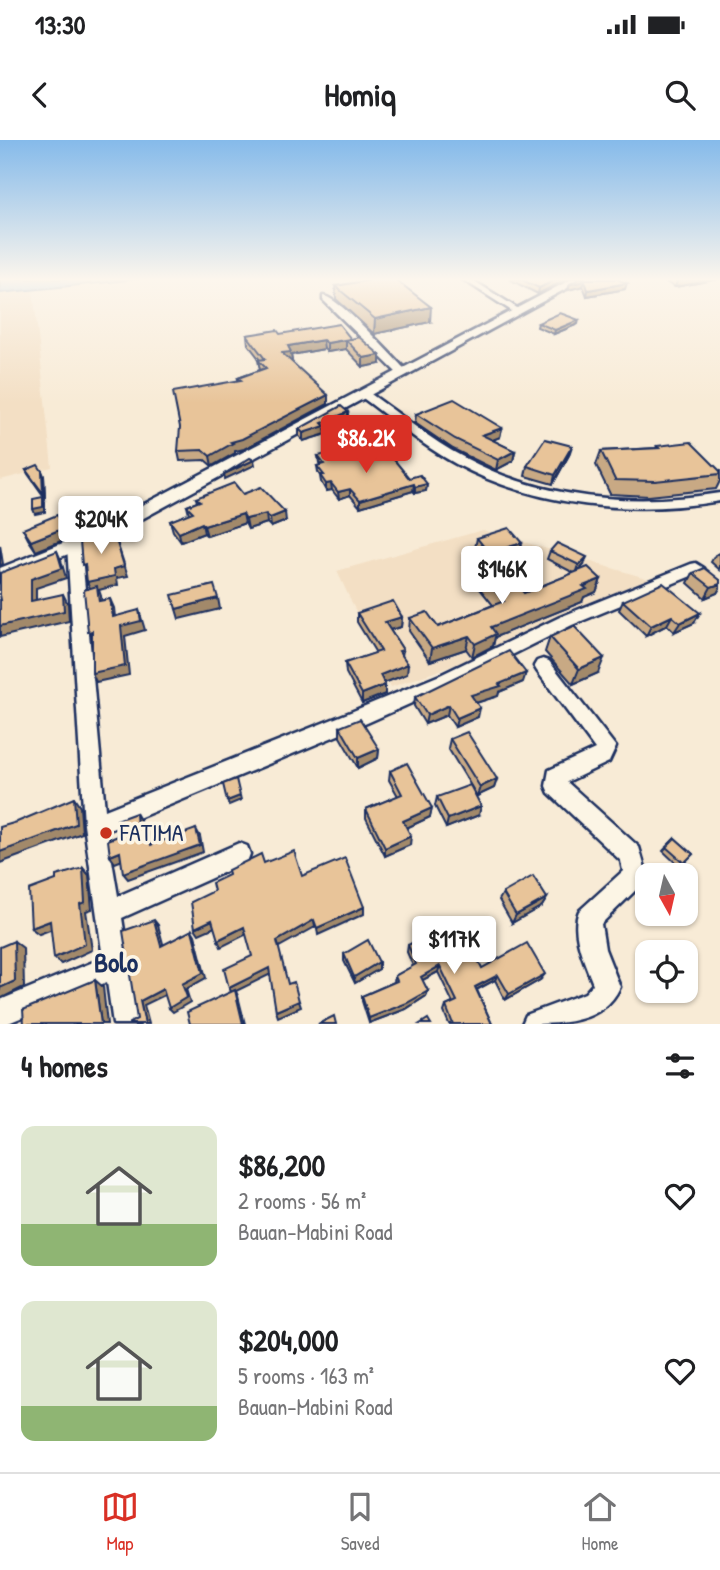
<!DOCTYPE html>
<meta charset="utf-8">
<style>
:root{--surface:#fff;--page:#f2f2f2;--text:#202124;--muted:#757577;--line:#e0e0e0;--accent:#d93025}
body{margin:0;font-family:"Patrick Hand",sans-serif;background:var(--page);color:var(--text);height:100vh;display:flex;flex-direction:column;font-size:26px;white-space:nowrap}
*{box-sizing:border-box;margin:0}
p{font-size:23px;color:var(--muted)}
.icon{flex:none;width:38px;height:38px;fill:none;stroke:currentColor;stroke-width:2;stroke-linecap:round;stroke-linejoin:round}
.map{position:relative;height:884px;overflow:hidden}
.drawer{display:flex;flex-direction:column;background:var(--surface);flex:1}
.drawer>*{flex:none}
.needle{width:46px;rotate:172deg}
.tools{position:absolute;left:635px;top:723px;display:grid;gap:14px}
.tools a{display:grid;place-items:center;width:63px;height:63px;border-radius:14px;background:var(--surface);box-shadow:0 2px 5px #0004;font-size:35px}
.price{position:absolute;translate:-50% -60px;padding:0 16px;border-radius:7px;background:#fff;color:#222;font-size:23px;line-height:46px;filter:drop-shadow(0 2px 4px #0008)}
.price::after{content:'';position:absolute;left:50%;top:42px;width:21px;height:16px;margin-left:-10px;background:inherit;clip-path:polygon(0 0,100% 0,50% 100%)}
.price.active{background:var(--accent);color:#fff}
ul{padding:0;list-style:none}
li{display:flex;align-items:center;gap:21px;height:175px;padding:0 21px}
li span{display:grid;place-items:center;flex:none;width:196px;height:140px;border-radius:14px;color:#555}
li>.icon{margin-inline-start:auto}
span .icon{width:84px;height:84px;fill:#fffc;stroke-width:1}
li b{font-size:30px}
h2{display:flex;justify-content:space-between;align-items:center;height:84px;padding:0 21px;font-size:30px}
.status{display:flex;justify-content:space-between;align-items:center;height:49px;padding:0 35px;background:var(--surface);direction:ltr}
.status svg{height:19px;fill:currentColor}
header{display:flex;justify-content:space-between;align-items:center;height:91px;padding:0 21px;background:var(--surface);font-size:32px;font-weight:800}
.tab-bar{display:flex;justify-content:space-around;align-items:center;height:98px;border-top:2px solid var(--line);background:var(--surface);font-size:19px;color:var(--muted)}
.tab-bar a{display:grid;justify-items:center;gap:4px}
.tab-bar .active{color:var(--accent)}
.map>svg:first-child{display:block}
.built{fill:#f3dfc4}
.water{fill:#90c2ec;stroke:#6187b3;stroke-width:2}
.lines{fill:none;stroke-linecap:round;stroke-linejoin:round}
.minor-casing{stroke:#1b2f5e;stroke-width:5}
.major-casing{stroke:#1b2f5e;stroke-width:5}
.minor{fill:#fcf5e5;fill-rule:evenodd}
.major{fill:#fcf5e5;fill-rule:evenodd}
.wall{fill:#c8a984;stroke:#1b2f5e;stroke-width:2}
.shaded-wall{fill:#a2896b;stroke:#1b2f5e;stroke-width:2}
.building{fill:#e8c499;stroke:#1b2f5e;stroke-width:2}
.poi-dot{fill:#c8321e;stroke:#fcf5e5;stroke-width:2.5}
.labels{text-anchor:middle;stroke-width:7;stroke-linejoin:round;paint-order:stroke}
.near-poi-label{font-size:24px;fill:#1b2f5e;stroke:#fcf5e5;text-anchor:start}
.near-quarter-label{font-size:28px;font-weight:bold;fill:#1b2f5e;stroke:#fcf5e5}
</style>
<div class="status"><b>13:30</b><svg viewBox="0 0 49 12"><path d="M0 12V9h3v3zM5 12V6h3v6zM10 12V3h3v9zM15 12V0h3v12zM26 1h20v11H26zM47 4h2v5h-2z"/></svg></div>
<header><svg class="icon" aria-label="back" viewBox="0 0 24 24"><path d="M15 5l-7 7 7 7"/></svg>Homiq<svg class="icon" aria-label="search" viewBox="0 0 24 24"><circle cx="10" cy="10" r="6"/><path d="M15 15l6 6"/></svg></header>
<div class="map">
<svg width="720" height="884" viewBox="0 0 720 884">
<rect width="100%" height="100%" fill="#f8ebd6"/>
<filter id="ink" filterUnits="userSpaceOnUse"><feTurbulence type="fractalNoise" baseFrequency=".0143" numOctaves="2"/><feDisplacementMap in="SourceGraphic" scale="14" xChannelSelector="R" yChannelSelector="G"/><feConvolveMatrix kernelMatrix="1 2 1 2 8 2 1 2 1" color-interpolation-filters="sRGB"/></filter>
<g filter="url(#ink)">
<!-- built -->
<g class="built">
<polygon points="33,149 52,327 0,340 0,153"/>
<polygon points="483,390 649,439 542,495 391,547 337,431"/>
</g>
<!-- water -->
<polygon class="water" points="0,139 139,139 0,153"/>
<g class="lines">
<!-- minor casing -->
<g class="minor-casing">
<g id="minor">
<polygon points="462,139 471,139 522,171 515,173"/>
<path d="M323,156C338,156 393,217 407,231V235H399L323,160Z"/>
<path d="M360,252H368C400,274 430,300 465,318C543,360 634,367 720,353V361C631,376 536,367 456,324C421,305 392,279 360,256Z"/>
<polygon points="74,400 81,405 105,670 353,571 440,535 560,477 691,424 696,423 704,428 701,432 572,485 452,545 367,583 107,691 118,756 239,703 247,706 250,714 247,722 122,778 139,884 113,884 107,842 6,884 0,884 0,860 103,818 84,685 67,405"/>
<path d="M543,519L549,521L616,607L609,622L567,642L639,707L647,735L643,743L601,784L605,809L620,847C603,884 560,884 522,884L526,875L585,853L593,844C585,823 570,793 579,771L623,731L621,721L549,653L546,646L549,630L595,609L537,531L534,526L537,521Z"/>
</g>
</g>
<!-- major casing -->
<g class="major-casing">
<polygon id="major" points="572,139 584,139 105,399 0,442 0,428 93,391"/>
</g>
<!-- minor -->
<use href="#minor" class="minor"/>
<!-- major -->
<use href="#major" class="major"/>
</g>
<!-- wall -->
<g class="wall">
<polygon points="509,139 567,139 538,154"/>
<polygon points="579,139 625,149 587,156 583,146 568,150 570,144"/>
<polygon points="660,139 719,139 675,147"/>
<polygon points="335,146 430,182 374,194 336,159"/>
<polygon points="538,183 578,184 554,194 537,187"/>
<polygon points="280,194 351,199 380,224 363,227 346,209 327,212 324,209 291,215 292,221 291,221 328,264 244,309 235,311 235,313 212,326 205,320 180,321 178,311 238,241 238,238 260,230 258,220 260,220 248,204 247,195"/>
<polygon points="416,274 502,288 500,297 492,300 515,311 513,321 496,330 453,309 415,283"/>
<polygon points="348,280 325,289 326,294 303,301 299,296 299,289"/>
<polygon points="657,306 720,331 720,341 716,349 649,356 610,354 596,325 601,311 656,308"/>
<polygon points="569,315 553,344 525,336 527,326"/>
<polygon points="318,316 336,320 354,320 409,338 427,344 426,351 415,353 413,351 360,367 350,355 339,359 332,350 326,351 321,342 320,336 318,332 317,326 321,325 319,323"/>
<polygon points="26,330 42,331 44,336 45,358 28,334"/>
<polygon points="243,354 286,381 271,387 267,383 248,389 245,383 207,396 204,393 181,402 173,391 170,381 189,374 187,366 197,362 196,358"/>
<polygon points="23,389 71,397 36,411 28,399"/>
<polygon points="477,398 522,403 519,413 487,423 475,408"/>
<polygon points="550,411 584,425 579,430 601,439 596,452 584,457 582,462 495,497 493,506 472,517 466,509 430,521 409,491 410,478 438,487 493,465 476,444 478,431 524,453 574,433 547,419"/>
<polygon points="720,413 720,430 711,422 715,415"/>
<polygon points="693,433 720,440 720,448 717,453 705,458 688,443"/>
<polygon points="623,461 694,483 674,492 667,485 646,496 619,470"/>
<polygon points="357,473 402,477 401,487 390,490 403,510 402,516 407,534 384,543 385,545 385,554 362,563 346,533 345,523 376,513 357,482"/>
<polygon points="550,497 598,533 573,544 545,512"/>
<polygon points="523,542 499,552 498,556 476,563 478,577 455,587 447,575 425,584 414,566 415,557"/>
<polygon points="340,587 379,609 378,618 358,628 340,597"/>
<polygon points="450,599 497,639 494,648 477,656 448,608"/>
<polygon points="390,631 432,668 430,677 406,688 410,705 385,716 366,678 366,669 398,656 389,640"/>
<polygon points="437,657 479,675 446,688 435,666"/>
<polygon points="675,698 693,714 680,727 663,711"/>
<polygon points="503,753 547,758 542,766 512,783 499,760"/>
<polygon points="408,805 470,817 482,828 540,840 505,860 495,840 477,850 492,884 449,884 444,872 446,866 453,863 438,832 422,840 428,851 426,856 406,869 369,883 362,861 362,856 394,842 395,836 413,826 407,812"/>
<polygon points="344,814 379,822 379,829 355,843 344,821"/>
</g>
<!-- shaded-wall -->
<g class="shaded-wall">
<polygon points="557,139 567,139 538,154 539,148"/>
<polygon points="689,139 719,139 675,147 677,141"/>
<polygon points="585,141 583,146 568,150 570,144"/>
<polygon points="627,143 625,149 587,156 588,150"/>
<polygon points="431,167 430,182 374,194 375,179"/>
<polygon points="579,180 578,184 554,194 555,190"/>
<polygon points="323,200 324,209 291,215 292,221 283,222 282,213 288,206"/>
<polygon points="346,200 346,209 327,212 327,203"/>
<polygon points="380,215 380,224 363,227 363,218"/>
<polygon points="328,255 328,264 244,309 235,311 235,313 212,326 210,316 231,302"/>
<polygon points="348,272 348,280 325,289 326,294 303,301 303,293 322,283"/>
<polygon points="502,288 500,297 480,305 482,295"/>
<polygon points="572,306 569,315 553,344 555,335"/>
<polygon points="515,311 513,321 496,330 498,320"/>
<polygon points="254,320 255,325 225,339 224,334"/>
<polygon points="42,331 44,336 45,358 43,353"/>
<polygon points="331,343 332,350 326,351 326,344"/>
<polygon points="414,344 413,351 360,367 360,360"/>
<polygon points="427,344 426,351 415,353 415,347"/>
<polygon points="350,349 350,355 339,359 338,352"/>
<polygon points="43,357 45,362 45,372 35,374 33,369"/>
<polygon points="285,372 286,381 271,387 270,378"/>
<polygon points="243,374 245,383 207,396 204,386"/>
<polygon points="266,374 267,383 248,389 246,379"/>
<polygon points="202,383 204,393 181,402 179,393"/>
<polygon points="67,387 71,397 36,411 31,401"/>
<polygon points="113,390 128,436 117,438 118,445 99,450 101,456 103,471 92,452 87,442 114,429"/>
<polygon points="522,403 519,413 487,423 489,413"/>
<polygon points="0,405 3,424 0,425"/>
<polygon points="57,411 61,420 66,438 36,448 36,471 31,461 31,439"/>
<polygon points="587,417 584,425 576,434 579,425"/>
<polygon points="601,439 596,452 584,457 582,462 495,497 493,506 472,517 475,504 491,487"/>
<polygon points="720,444 720,448 717,453 705,458 711,447"/>
<polygon points="63,454 68,464 69,481 0,497 0,486"/>
<polygon points="218,458 220,469 179,479 176,469"/>
<polygon points="110,459 114,468 116,486 113,477"/>
<polygon points="139,470 145,490 125,496 129,535 96,542 92,533 121,486"/>
<polygon points="700,473 694,483 674,492 680,483"/>
<polygon points="672,476 667,485 646,496 651,486"/>
<polygon points="402,477 401,487 385,491 385,482"/>
<polygon points="469,496 466,509 430,521 432,508"/>
<polygon points="604,518 598,533 573,544 579,529"/>
<polygon points="408,524 407,534 379,545 380,535"/>
<polygon points="526,533 523,542 499,552 498,556 469,565 471,555"/>
<polygon points="385,545 385,554 362,563 362,554"/>
<polygon points="449,565 447,575 425,584 427,575"/>
<polygon points="480,568 478,577 455,587 457,578"/>
<polygon points="379,609 378,618 358,628 358,618"/>
<polygon points="497,639 494,648 477,656 480,647"/>
<polygon points="240,656 241,660 229,665 227,661"/>
<polygon points="74,658 80,667 82,693 0,723 0,712"/>
<polygon points="481,666 479,675 446,688 448,679"/>
<polygon points="432,668 430,677 402,690 403,681"/>
<polygon points="136,673 140,680 142,696 137,689"/>
<polygon points="148,685 152,692 155,712 151,705"/>
<polygon points="196,689 200,696 203,712 128,739 123,733"/>
<polygon points="411,696 410,705 385,716 385,708"/>
<polygon points="120,712 125,719 115,723 110,716"/>
<polygon points="83,728 89,735 92,769 86,771 92,810 61,824 54,818 80,764"/>
<polygon points="547,758 542,766 512,783 516,775"/>
<polygon points="364,767 364,774 318,795 317,788"/>
<polygon points="154,780 158,785 165,811 161,806"/>
<polygon points="212,780 215,787 199,794 195,788"/>
<polygon points="314,780 315,787 279,807 277,801"/>
<polygon points="50,781 58,787 39,794 31,788"/>
<polygon points="244,787 247,794 221,807 218,800"/>
<polygon points="192,790 195,795 206,838 186,849 190,862 173,872 169,868 182,844"/>
<polygon points="14,801 23,808 24,847 0,859 0,848"/>
<polygon points="379,822 379,829 355,843 354,837"/>
<polygon points="440,826 438,832 419,842 421,837"/>
<polygon points="269,828 271,834 236,851 238,856 245,884 243,884 232,853 229,848"/>
<polygon points="545,834 540,840 505,860 509,854"/>
<polygon points="498,835 495,840 472,852 475,847"/>
<polygon points="95,840 103,847 107,884 101,884"/>
<polygon points="163,849 167,854 144,865 149,884 145,884 140,861"/>
<polygon points="428,851 426,856 406,869 369,883 369,878"/>
<polygon points="299,861 301,867 278,877 276,871"/>
</g>
<!-- building -->
<g class="building">
<polygon points="377,139 395,139 431,167 375,179 335,146"/>
<polygon points="520,139 557,139 539,148"/>
<polygon points="579,139 617,139 627,143 588,150 585,141 570,144"/>
<polygon points="673,139 689,139 677,141"/>
<polygon points="560,173 579,180 555,190 538,183"/>
<polygon points="339,184 351,199 359,197 380,215 363,218 346,200 350,199 327,203 323,200 288,206 291,212 282,213 328,255 242,299 231,302 233,303 210,316 203,310 178,311 180,287 173,252 241,240 238,238 266,228 258,220 265,219 247,195 277,190 280,194"/>
<polygon points="454,259 502,288 482,295 515,311 498,320 455,299 416,274"/>
<polygon points="341,266 348,272 322,283 325,286 303,293 299,289"/>
<polygon points="545,299 572,306 555,335 527,326"/>
<polygon points="691,302 720,331 720,334 655,341 615,340 601,311 659,308 657,306"/>
<polygon points="387,311 409,338 420,335 427,344 415,347 414,344 360,360 350,349 338,352 331,343 326,344 320,335 324,335 317,326 324,324 318,316 330,313 336,320 351,317 354,320"/>
<polygon points="250,318 254,320 224,334"/>
<polygon points="38,325 42,331 43,353 26,330"/>
<polygon points="234,343 243,354 261,347 285,372 270,378 266,374 246,379 243,374 204,386 202,383 179,393 170,381 193,372 187,366 200,361 196,358"/>
<polygon points="43,357 43,367 33,369 33,359"/>
<polygon points="57,375 67,387 31,401 23,389"/>
<polygon points="509,388 522,403 489,413 477,398"/>
<polygon points="113,390 124,426 114,429 115,436 87,442 85,424 82,425 80,401"/>
<polygon points="557,403 587,417 579,425 550,411"/>
<polygon points="57,411 62,428 31,439 31,461 63,454 64,471 0,486 0,460 1,460 0,455 0,433"/>
<polygon points="499,424 524,453 588,427 601,439 583,446 587,449 491,487 496,494 475,504 469,496 432,508 410,478 427,472 438,487 504,461 478,431"/>
<polygon points="705,428 720,440 720,444 711,447 693,433"/>
<polygon points="663,443 700,473 680,483 672,476 651,486 623,461"/>
<polygon points="214,445 218,458 176,469 172,455"/>
<polygon points="97,446 99,461 110,459 113,477 139,470 141,481 121,486 125,526 92,533 92,491 88,492 84,450"/>
<polygon points="393,461 402,477 385,482 403,510 399,511 408,524 380,535 385,545 362,554 345,523 381,511 357,473"/>
<polygon points="574,486 604,518 579,529 550,497"/>
<polygon points="509,511 526,533 499,544 501,546 471,555 480,568 457,578 449,565 427,575 415,557"/>
<polygon points="360,579 379,609 358,618 340,587"/>
<polygon points="467,592 497,639 480,647 450,599"/>
<polygon points="407,623 432,668 403,681 411,696 385,708 366,669 402,654 390,631"/>
<polygon points="236,639 240,656 227,661 223,644"/>
<polygon points="470,645 481,666 448,679 437,657"/>
<polygon points="74,658 76,684 0,712 0,687 17,682"/>
<polygon points="136,673 137,689 148,685 151,705 196,689 200,705 123,733 120,712 110,716 108,700 118,696 117,680"/>
<polygon points="675,698 693,714 684,723 666,707"/>
<polygon points="294,711 302,736 345,718 364,767 317,788 314,780 277,801 288,844 294,842 299,861 276,871 269,828 229,848 224,829 252,816 244,787 218,800 212,780 195,788 191,762 214,751 212,743 229,735 228,730 261,714 264,723"/>
<polygon points="83,728 85,762 80,764 85,804 54,818 50,781 31,788 29,750 56,740 56,736"/>
<polygon points="533,736 547,758 516,775 503,753"/>
<polygon points="154,780 161,806 192,790 203,833 182,844 187,857 169,868 163,849 140,861 145,884 129,884 129,883 137,879 123,791"/>
<polygon points="452,782 470,817 475,814 482,828 527,803 545,834 509,854 498,835 475,847 492,884 453,884 446,866 457,861 440,826 421,837 428,851 407,863 369,878 362,856 397,841 395,836 416,824 408,805"/>
<polygon points="368,800 379,822 354,837 344,814"/>
<polygon points="14,801 15,841 0,848 0,807"/>
<polygon points="95,840 101,884 24,884 23,870"/>
<polygon points="235,850 243,884 190,884 187,872"/>
<polygon points="334,876 336,884 318,884"/>
<polygon points="428,879 431,884 420,884"/>
</g>
</g>
<!-- sky -->
<linearGradient id="sky" x2="0" y2="1"><stop stop-color="#85baea"/><stop offset="0.53" stop-color="#fcf6ed"/><stop offset="1" stop-color="#fcf6ed" stop-opacity="0"/></linearGradient>
<rect width="720" height="263" fill="url(#sky)"/>
<!-- markers -->
<circle class="poi-dot" cx="106" cy="693" r="7"/>
<g class="labels">
<!-- near-poi labels -->
<g class="near-poi-label">
<text x="120" y="701">FATIMA</text>
</g>
<!-- near-quarter labels -->
<g class="near-quarter-label">
<text x="116" y="832">Bolo</text>
</g>
</g>
</svg>
<div class="tools">
<a><svg class="needle" viewBox="-14 -14 28 28"><path d="M0-13l5 13h-10z" fill="#e53935"/><path d="M0 13l5-13h-10z" fill="#757577"/></svg></a>
<a><svg class="icon" aria-label="locate" viewBox="0 0 24 24"><circle cx="12" cy="12" r="6"/><path d="M12 2v4M12 18v4M2 12h4M18 12h4"/></svg></a>
</div>
<b class="price active" style="left:366px;top:335px">$86.2K</b>
<b class="price" style="left:101px;top:416px">$204K</b>
<b class="price" style="left:502px;top:466px">$146K</b>
<b class="price" style="left:454px;top:836px">$117K</b>
</div>
<section class="drawer">
<h2>4 homes<svg class="icon" aria-label="filters" viewBox="0 0 24 24"><path d="M4 7h16M4 17h16"/><circle cx="9" cy="7" r="2"/><circle cx="15" cy="17" r="2"/></svg></h2>
<ul>
<li><span style="background:linear-gradient(#dfe7d0 70%,#8fb573 0)"><svg class="icon" aria-label="home" viewBox="0 0 24 24"><path d="M3 11l9-7 9 7M6 9v11h12V9"/></svg></span><div><b>$86,200</b><p>2 rooms · 56 m²</p><p>Bauan-Mabini Road</p></div><svg class="icon" aria-label="heart" viewBox="0 0 24 24"><path d="M12 20l-8-8c-3-5 5-10 8-4 3-6 11-1 8 4z"/></svg></li>
<li><span style="background:linear-gradient(#dfe7d0 75%,#8fb573 0)"><svg class="icon" aria-label="home" viewBox="0 0 24 24"><path d="M3 11l9-7 9 7M6 9v11h12V9"/></svg></span><div><b>$204,000</b><p>5 rooms · 163 m²</p><p>Bauan-Mabini Road</p></div><svg class="icon" aria-label="heart" viewBox="0 0 24 24"><path d="M12 20l-8-8c-3-5 5-10 8-4 3-6 11-1 8 4z"/></svg></li>
</ul>
</section>
<nav class="tab-bar">
<a class="active"><svg class="icon" aria-label="map" viewBox="0 0 24 24"><path d="M3 6l6-2 6 2 6-2v14l-6 2-6-2-6 2zM9 4v14M15 6v14"/></svg>Map</a>
<a><svg class="icon" aria-label="saved" viewBox="0 0 24 24"><path d="M7 4h10v16l-5-4-5 4z"/></svg>Saved</a>
<a><svg class="icon" aria-label="home" viewBox="0 0 24 24"><path d="M3 11l9-7 9 7M6 9v11h12V9"/></svg>Home</a>
</nav>
